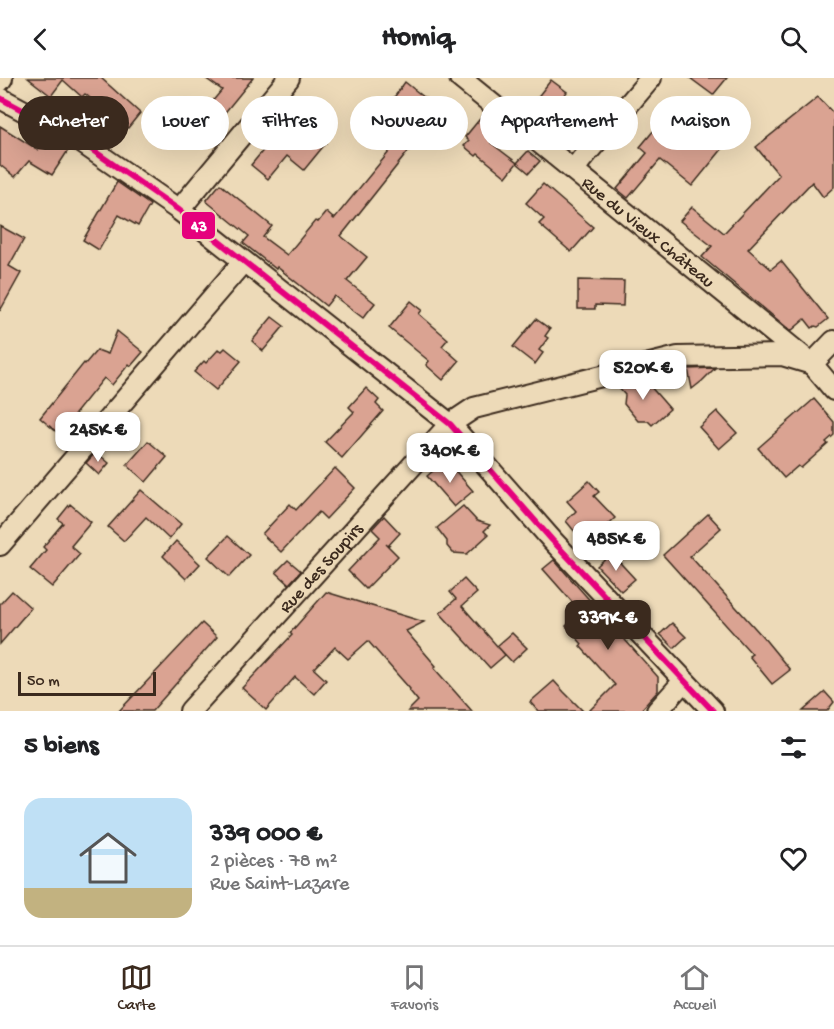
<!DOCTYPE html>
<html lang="fr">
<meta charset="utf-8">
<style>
:root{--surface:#fff;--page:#f2f2f2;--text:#202124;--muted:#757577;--line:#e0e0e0;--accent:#3b2a1e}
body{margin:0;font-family:"Gochi Hand",sans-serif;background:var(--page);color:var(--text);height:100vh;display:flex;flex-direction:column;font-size:22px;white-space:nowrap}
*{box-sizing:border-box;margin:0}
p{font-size:20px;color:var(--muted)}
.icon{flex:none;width:33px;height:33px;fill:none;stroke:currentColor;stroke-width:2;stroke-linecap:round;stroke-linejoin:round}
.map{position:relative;height:633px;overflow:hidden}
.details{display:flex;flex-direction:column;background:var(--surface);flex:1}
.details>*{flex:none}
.hud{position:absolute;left:18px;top:18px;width:798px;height:54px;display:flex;gap:12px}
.scale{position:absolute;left:18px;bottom:15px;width:138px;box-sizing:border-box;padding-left:6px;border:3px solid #3b2a1e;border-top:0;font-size:16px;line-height:21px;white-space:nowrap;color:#3b2a1e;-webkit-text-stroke:4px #eddab8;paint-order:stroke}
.price{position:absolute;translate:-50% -51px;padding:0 14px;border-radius:12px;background:#fff;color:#222;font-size:20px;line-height:39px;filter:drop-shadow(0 2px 3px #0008)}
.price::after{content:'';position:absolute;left:50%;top:36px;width:18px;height:14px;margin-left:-9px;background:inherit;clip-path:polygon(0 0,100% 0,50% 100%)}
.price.on{background:var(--accent);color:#fff}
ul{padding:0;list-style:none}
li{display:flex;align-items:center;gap:18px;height:150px;padding:0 24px}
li+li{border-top:2px solid var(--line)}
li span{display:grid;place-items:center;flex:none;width:168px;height:120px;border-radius:18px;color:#555}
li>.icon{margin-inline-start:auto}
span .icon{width:72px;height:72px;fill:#fffc;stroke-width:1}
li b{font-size:26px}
h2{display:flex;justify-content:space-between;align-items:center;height:72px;padding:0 24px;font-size:26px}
.chip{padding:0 21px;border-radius:27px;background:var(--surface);box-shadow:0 6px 24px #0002;font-size:21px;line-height:54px}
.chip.on{background:var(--accent);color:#fff}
header{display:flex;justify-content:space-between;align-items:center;height:78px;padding:0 24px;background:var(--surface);font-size:27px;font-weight:700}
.tabs{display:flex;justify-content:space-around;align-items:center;height:84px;border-top:2px solid var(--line);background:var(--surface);font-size:16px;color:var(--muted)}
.tabs a{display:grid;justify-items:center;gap:3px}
.tabs .on{color:var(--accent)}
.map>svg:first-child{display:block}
.building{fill:#daa392;stroke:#3b2a1e;stroke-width:1.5}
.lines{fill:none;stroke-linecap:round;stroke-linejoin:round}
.minor-casing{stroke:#3b2a1e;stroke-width:24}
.minor{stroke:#eddab8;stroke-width:20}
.bus-1-casing{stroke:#eddab8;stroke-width:10}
.bus-1{stroke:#e5007d;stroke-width:6}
.labels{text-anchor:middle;stroke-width:4.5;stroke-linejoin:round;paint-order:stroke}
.street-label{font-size:18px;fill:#3b2a1e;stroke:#eddab8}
.line-badge{stroke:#eddab8;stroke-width:2}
.badge-label{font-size:16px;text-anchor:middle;font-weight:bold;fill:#fff}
</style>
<header><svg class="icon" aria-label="back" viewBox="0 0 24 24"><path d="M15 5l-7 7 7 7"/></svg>Homiq<svg class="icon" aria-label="search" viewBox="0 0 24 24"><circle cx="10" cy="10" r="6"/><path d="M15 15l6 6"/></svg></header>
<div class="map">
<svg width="834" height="633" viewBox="0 0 834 633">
<rect width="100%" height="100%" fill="#eddab8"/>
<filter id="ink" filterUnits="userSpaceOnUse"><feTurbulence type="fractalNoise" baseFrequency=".0167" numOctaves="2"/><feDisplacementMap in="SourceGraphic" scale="12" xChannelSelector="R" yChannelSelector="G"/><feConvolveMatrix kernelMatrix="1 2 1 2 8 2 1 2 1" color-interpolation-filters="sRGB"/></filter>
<g filter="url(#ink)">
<!-- building -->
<g class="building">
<polygon points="28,0 101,0 140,35 128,50 85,16 82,19 63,2 51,18"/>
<polygon points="205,0 253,0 218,43 205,32 222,12"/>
<polygon points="690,0 727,0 713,17"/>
<polygon points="551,2 567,14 562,20 566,23 545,52 525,35"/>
<polygon points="405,4 440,32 418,60 396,43 396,39 389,34 388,28"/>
<polygon points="818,19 834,36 834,109 823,119 812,104 748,171 771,191 781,183 828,241 818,249 815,248 812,250 805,241 791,253 702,179 712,168 680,143 692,129 724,155 779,97 756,69"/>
<polygon points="285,27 305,42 302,46 326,65 304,92 287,78 268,101 251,87 271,63 261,56"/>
<polygon points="678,28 707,51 713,43 732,59 692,108 660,82 628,120 617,111 647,75 640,69 669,34 671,36"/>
<polygon points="483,37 502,52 491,65 517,85 506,99 478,76 476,78 464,68 469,63 465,59"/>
<polygon points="0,48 38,72 47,59 69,71 52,97 29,83 15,99 0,87"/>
<polygon points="184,48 185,67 163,68 162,49"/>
<polygon points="407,52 418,61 341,158 367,179 347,203 375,225 363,240 334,218 326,228 277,189 276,191 243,165 249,158 206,123 220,106 272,148 263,159 287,177 315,143 318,144 326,134 334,141"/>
<polygon points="528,73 540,83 529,95 517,85"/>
<polygon points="117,104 150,127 138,148 119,137 99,172 83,162"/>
<polygon points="543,106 593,149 571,174 539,146 544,141 526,125"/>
<polygon points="0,148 24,161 9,188 21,195 0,233"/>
<polygon points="578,202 624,203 623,228 595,227 595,231 578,231"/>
<polygon points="411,223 422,232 419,236 448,261 442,268 459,283 443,302 426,287 429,283 389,250"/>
<polygon points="272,239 284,248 263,273 252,263"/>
<polygon points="536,241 550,251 545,258 548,260 539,272 543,275 535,286 513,269"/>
<polygon points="117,253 143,274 131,288 129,286 112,307 104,300 59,356 40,340 84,285 85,286 97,272 108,276"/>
<polygon points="225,270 241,283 216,312 194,294 204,283 206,285 219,271 222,273"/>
<polygon points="715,290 702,303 692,311 688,291"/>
<polygon points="643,300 670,331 652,347 648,343 638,343 624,326 625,317 616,307"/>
<polygon points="366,310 379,322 376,326 383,333 342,380 325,364 354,334 349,329"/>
<polygon points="814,321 834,344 834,357 826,364 828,366 801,390 798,388 784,400 758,370"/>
<polygon points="717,333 737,355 719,371 699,349"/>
<polygon points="148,363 167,379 146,404 127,387"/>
<polygon points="96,374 109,385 99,397 86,385"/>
<polygon points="446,382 473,413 454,429 427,398"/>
<polygon points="335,390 355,410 326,441 319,434 281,474 262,456 290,426 296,432"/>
<polygon points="589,403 599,414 594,418 615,440 589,464 577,452 575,454 566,443 576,433 567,423"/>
<polygon points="141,412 181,446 169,461 146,439 124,463 108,449"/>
<polygon points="70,426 91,444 71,468 80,476 52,509 30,491 46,472 43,469 63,445 58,441"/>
<polygon points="463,428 477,443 490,447 484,453 488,457 467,476 453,475 447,468 447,463 437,450"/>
<polygon points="708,436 721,450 690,478 763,559 790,592 772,606 749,578 752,576 663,477"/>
<polygon points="384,438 400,455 388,468 386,466 398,478 366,511 348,493 380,459 372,451"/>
<polygon points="228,458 249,477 229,499 208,479"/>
<polygon points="176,463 200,486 186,501 163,478"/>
<polygon points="611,475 635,501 621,513 597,488"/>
<polygon points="288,482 301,493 289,506 276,494"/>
<polygon points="554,482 658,599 658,613 640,633 589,633 615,607 580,568 582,566 566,548 581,534 543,491"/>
<polygon points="464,501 477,515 462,528 497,568 512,555 527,570 512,584 498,569 505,577 490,590 440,535 456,521 450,514"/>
<polygon points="12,513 31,530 0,566 0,526"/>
<polygon points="326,514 424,544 406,553 436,588 434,590 472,633 408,633 418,623 409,612 410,611 368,563 348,581 335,569 314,591 326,602 314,616 295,599 266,632 242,610 292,557 290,555"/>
<polygon points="202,545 217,559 152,633 119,633"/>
<polygon points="672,545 686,559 674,570 660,556"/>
<polygon points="554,603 564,614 583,633 538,633 530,624"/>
<polygon points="825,614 834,624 827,633 803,633"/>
</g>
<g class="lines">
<!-- minor casing -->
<g class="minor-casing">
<g id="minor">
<path id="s1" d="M460,0L812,286L834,312"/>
<polyline points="0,3 2,0"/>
<polyline points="0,20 78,62 179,132 450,346 552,462 713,633"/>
<polyline points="574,92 581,82 651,0"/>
<polyline points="179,132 289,0"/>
<polyline points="0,467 243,184"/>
<path id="s2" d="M190,633L450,346L474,330L678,279L782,277L812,286L834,263"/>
<polyline points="657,633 683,604"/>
</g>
</g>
<!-- minor -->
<use href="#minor" class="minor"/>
<!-- bus-1 casing -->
<g class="bus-1-casing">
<polyline id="bus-1" points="0,20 78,62 179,132 450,346 552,462 713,633"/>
</g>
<!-- bus-1 -->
<use href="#bus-1" class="bus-1"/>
</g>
</g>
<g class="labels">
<!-- street labels -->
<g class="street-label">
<text dy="6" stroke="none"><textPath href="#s1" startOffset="243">Rue du Vieux Château</textPath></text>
<text dy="6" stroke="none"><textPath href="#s2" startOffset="194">Rue des Soupirs</textPath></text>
</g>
</g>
<rect class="line-badge" x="181" y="133" width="35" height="29" rx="6" fill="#e5007d"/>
<g class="badge-label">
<text x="199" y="153">43</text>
</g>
</svg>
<div class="scale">50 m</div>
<b class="price" style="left:643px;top:323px">520K €</b>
<b class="price" style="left:98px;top:385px">245K €</b>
<b class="price" style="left:450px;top:406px">340K €</b>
<b class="price" style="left:616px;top:494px">485K €</b>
<b class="price on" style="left:608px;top:573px">339K €</b>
<div class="hud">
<a class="chip on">Acheter</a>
<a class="chip">Louer</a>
<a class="chip">Filtres</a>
<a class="chip">Nouveau</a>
<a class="chip">Appartement</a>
<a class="chip">Maison</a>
</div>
</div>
<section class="details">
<h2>5 biens<svg class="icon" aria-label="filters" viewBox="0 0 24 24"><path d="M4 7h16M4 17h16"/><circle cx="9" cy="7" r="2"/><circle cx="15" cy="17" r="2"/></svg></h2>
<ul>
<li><span style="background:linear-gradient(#bfe0f5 75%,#c2b280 0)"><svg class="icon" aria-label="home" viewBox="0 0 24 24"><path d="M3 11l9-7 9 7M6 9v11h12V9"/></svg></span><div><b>339 000 €</b><p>2 pièces · 78 m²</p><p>Rue Saint-Lazare</p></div><svg class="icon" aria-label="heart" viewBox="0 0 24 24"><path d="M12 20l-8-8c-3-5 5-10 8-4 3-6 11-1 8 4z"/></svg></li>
</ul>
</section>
<nav class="tabs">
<a class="on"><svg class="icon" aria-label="map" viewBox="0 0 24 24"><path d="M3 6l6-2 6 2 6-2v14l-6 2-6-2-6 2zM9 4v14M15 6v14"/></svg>Carte</a>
<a><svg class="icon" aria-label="saved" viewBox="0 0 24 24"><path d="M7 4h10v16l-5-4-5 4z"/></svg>Favoris</a>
<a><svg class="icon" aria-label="home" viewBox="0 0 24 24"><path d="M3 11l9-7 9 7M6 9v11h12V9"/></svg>Accueil</a>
</nav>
